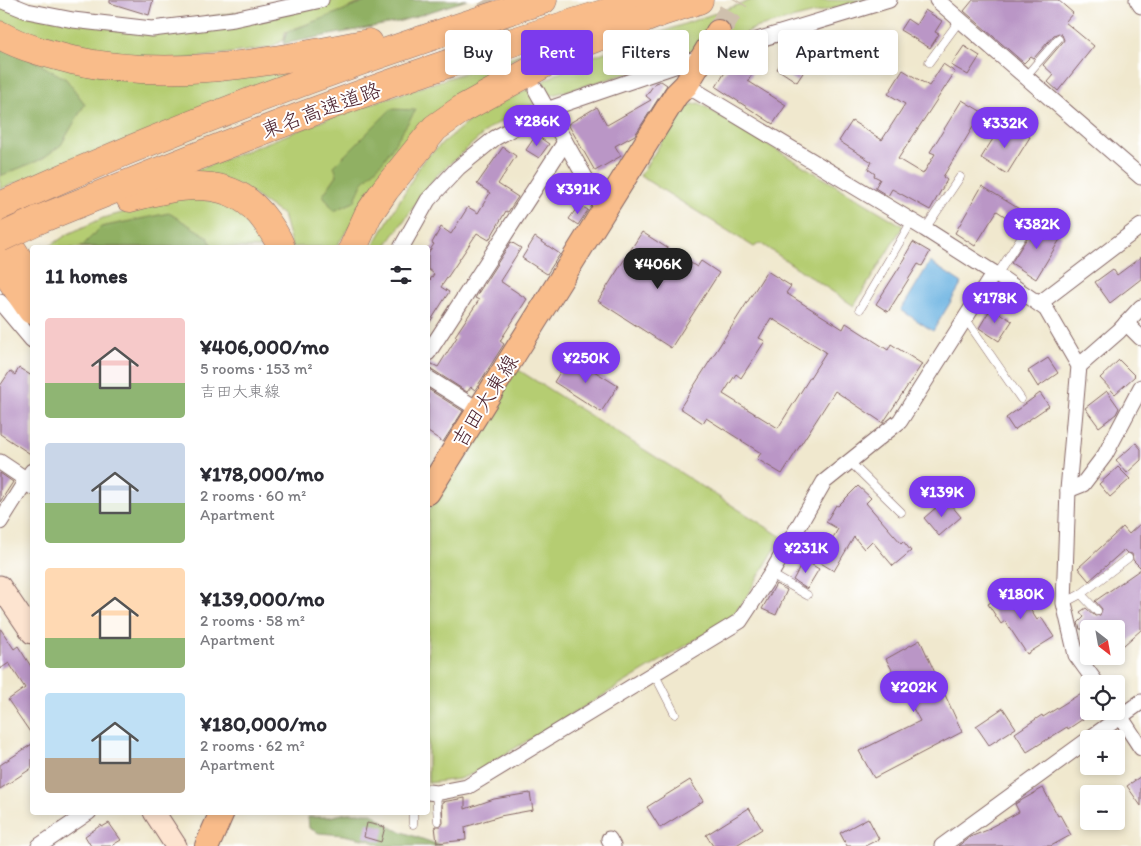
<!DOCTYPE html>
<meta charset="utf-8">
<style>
:root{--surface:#fff;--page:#f7f7f7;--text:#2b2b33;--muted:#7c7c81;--accent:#7c3aed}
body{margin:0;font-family:Itim,"Klee One",sans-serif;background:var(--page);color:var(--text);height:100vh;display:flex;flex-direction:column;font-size:19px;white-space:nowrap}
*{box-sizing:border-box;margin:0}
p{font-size:16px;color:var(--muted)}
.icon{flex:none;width:28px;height:28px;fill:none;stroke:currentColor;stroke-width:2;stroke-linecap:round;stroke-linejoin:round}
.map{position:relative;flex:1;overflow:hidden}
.details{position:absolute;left:30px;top:245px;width:400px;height:570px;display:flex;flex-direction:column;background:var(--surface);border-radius:5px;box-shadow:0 2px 8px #0003}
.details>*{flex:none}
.banner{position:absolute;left:445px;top:30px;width:475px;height:45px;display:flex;gap:10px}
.needle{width:32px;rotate:149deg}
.controls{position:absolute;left:1080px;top:620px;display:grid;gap:10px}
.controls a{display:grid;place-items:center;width:45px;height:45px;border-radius:5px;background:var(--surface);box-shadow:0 2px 8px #0003;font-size:25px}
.price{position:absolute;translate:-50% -42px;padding:0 11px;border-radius:18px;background:var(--accent);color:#fff;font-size:16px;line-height:32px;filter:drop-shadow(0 1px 2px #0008)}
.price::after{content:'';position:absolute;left:50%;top:30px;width:15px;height:11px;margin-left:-8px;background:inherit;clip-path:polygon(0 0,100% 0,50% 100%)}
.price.current{background:#222;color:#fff}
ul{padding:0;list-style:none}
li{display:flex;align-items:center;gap:15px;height:125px;padding:0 15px}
li span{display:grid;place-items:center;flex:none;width:140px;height:100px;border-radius:5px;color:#555}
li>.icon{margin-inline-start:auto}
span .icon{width:60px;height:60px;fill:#fffc;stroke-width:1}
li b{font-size:21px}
h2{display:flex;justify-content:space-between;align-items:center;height:60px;padding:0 15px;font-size:21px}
.chip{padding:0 18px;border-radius:5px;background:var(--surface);box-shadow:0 2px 8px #0003;font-size:18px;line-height:45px}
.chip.current{background:var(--accent);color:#fff}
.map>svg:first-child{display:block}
.green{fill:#b5cd72;stroke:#80764e}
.forest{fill:#90b064;stroke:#6d6848}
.water{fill:#6ab2e1;stroke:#5a6886}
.building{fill:#ba96c6;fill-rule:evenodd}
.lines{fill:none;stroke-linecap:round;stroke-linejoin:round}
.street-tunnel{stroke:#cfc0ad;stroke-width:15;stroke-dasharray:15 8;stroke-linecap:butt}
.primary-tunnel{stroke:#cfc0ad;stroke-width:24;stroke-dasharray:24 12;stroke-linecap:butt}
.lane-casing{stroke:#846564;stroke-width:9}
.street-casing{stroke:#846564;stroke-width:17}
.secondary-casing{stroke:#846564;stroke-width:23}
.primary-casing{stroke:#846564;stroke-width:26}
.highway-casing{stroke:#846564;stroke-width:29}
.lane{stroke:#fff;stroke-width:8}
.street{stroke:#fff;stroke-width:15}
.secondary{stroke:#fde4d0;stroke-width:21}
.primary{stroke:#f9bc8a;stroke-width:24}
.highway{stroke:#f9bc8a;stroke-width:28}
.highway-bridge-casing{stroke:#846564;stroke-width:29;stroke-linecap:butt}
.highway-bridge{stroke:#f9bc8a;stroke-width:28}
.labels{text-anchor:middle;stroke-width:4;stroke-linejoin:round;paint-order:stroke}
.street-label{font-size:21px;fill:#4a1f2b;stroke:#fff}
</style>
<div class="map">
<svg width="1141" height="846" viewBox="0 0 1141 846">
<rect width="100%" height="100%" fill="#fff"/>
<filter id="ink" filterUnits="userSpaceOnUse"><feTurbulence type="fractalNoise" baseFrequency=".02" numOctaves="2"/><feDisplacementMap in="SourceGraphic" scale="10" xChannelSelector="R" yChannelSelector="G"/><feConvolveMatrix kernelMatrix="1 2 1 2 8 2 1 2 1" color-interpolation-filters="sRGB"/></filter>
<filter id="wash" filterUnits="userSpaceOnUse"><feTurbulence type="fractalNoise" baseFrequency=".0096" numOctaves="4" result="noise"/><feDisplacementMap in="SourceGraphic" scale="20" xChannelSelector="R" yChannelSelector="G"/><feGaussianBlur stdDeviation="1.12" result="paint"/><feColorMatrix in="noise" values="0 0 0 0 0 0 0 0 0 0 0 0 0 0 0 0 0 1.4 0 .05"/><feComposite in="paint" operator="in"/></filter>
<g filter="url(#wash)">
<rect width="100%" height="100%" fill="#f0e8ce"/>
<!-- green -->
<g class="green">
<polygon points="316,0 365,0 339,13 285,32 284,40 269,48 157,63 76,52 0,22 0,6 138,28"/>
<polygon points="752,0 867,0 755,28 704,56 633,72 549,96 491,127 436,176 385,247 372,248 424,159 476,115 591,57"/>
<polygon points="584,33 407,142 336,247 292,247 283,215 241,186 187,174 340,114"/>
<polygon points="0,37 80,70 321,65 298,75 0,189"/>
<polygon points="699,103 903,226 854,306 760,243 754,247 640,176 684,106"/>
<polygon points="186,196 230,204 265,227 272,248 47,248 68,234 103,218"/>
<polygon points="517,369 782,537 742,604 727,621 472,774 459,779 428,783 428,511"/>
</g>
<!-- forest -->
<g class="forest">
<polygon points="370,0 467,0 398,22 283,44 287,32"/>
<polygon points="0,48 13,49 66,79 85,104 61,145 42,159 0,176"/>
<polygon points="391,109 416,110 384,160 363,182 354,202 334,211 323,195 337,175 334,166"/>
<polygon points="169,213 208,237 212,247 81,247 101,227"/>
<polygon points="347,813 372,813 394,829 442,846 382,846 368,840 343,835 319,833 309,828 308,817 329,817"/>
</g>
<!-- water -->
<polygon class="water" points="930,262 962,283 933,331 901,310"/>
<g id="blocks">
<!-- building -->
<g class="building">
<polygon points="110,0 153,0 149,15 110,3"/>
<polygon points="973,0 1058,0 1073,13 1065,22 1094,46 1058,91 1048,82 1054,75 1043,65 1062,43 1064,40 1062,35 1059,33 1054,35 1034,58 1031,56 1024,63 964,11"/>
<polygon points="925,10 942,21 935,32 939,34 930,48 900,30 907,19 916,25"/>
<polygon points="964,46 980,56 968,75 951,65"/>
<polygon points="789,50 810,62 797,82 777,69"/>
<polygon points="735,56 755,69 748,81 786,105 773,124 716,87"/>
<polygon points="943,64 955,72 898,159 923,174 935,154 930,152 962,100 982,112 943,177 947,180 930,210 892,189 888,196 875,188 880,179 874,176 875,174 868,169 872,162 839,141 852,121 882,140 905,104 888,94 903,70 929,86"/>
<polygon points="661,81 667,85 635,135 615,146 621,156 595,171 568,124 597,107 607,125 651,100 646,96 655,83"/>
<polygon points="1001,126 1016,136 1020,131 1030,137 1007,174 981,158"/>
<polygon points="536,135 549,144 539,158 526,150"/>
<polygon points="503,147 516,156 498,184 518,197 508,212 506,211 489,240 477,233 441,287 449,292 428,325 428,278 430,280 434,274 428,269 428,253 434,244 432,243 441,227 451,234 468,207 478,213 490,193 477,184"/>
<polygon points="982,186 1029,215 1021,227 997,211 975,246 955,233"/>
<polygon points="579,205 588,210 578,225 569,219"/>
<polygon points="1038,221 1062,236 1036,279 1011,263"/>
<polygon points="642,232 697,267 701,261 719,273 671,348 598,301"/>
<polygon points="535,237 560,254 547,274 522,258"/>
<polygon points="511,242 521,248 500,281 527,299 500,341 504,344 475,390 471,387 467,392 433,370 428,369 428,362 438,367 457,337 455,336 479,300 475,298"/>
<polygon points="913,242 930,252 922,266 918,264 888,312 876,304 906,257 905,256"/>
<polygon points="1141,257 1141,279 1110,303 1095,282 1113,269 1117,275"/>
<path d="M767,271L791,286L786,293L843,329L846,323L888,350L891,344L922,364L883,423L835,391L782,474L757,459L761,453L706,418L703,423L680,408ZM771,318L826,352L778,428L723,394L736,374L741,378L765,341L759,338Z"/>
<polygon points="991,308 1012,321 999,341 979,328"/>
<polygon points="570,356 618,386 601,412 554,382"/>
<polygon points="1048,358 1058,373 1038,387 1028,371"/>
<polygon points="1119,360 1135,376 1115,394 1100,378"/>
<polygon points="19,368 32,376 32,455 0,434 0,386 10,371 15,375"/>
<polygon points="428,389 463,411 443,442 428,432"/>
<polygon points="1107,391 1119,408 1116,414 1099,427 1085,408"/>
<polygon points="1040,393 1049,406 1014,430 1006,418"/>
<polygon points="1136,443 1141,449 1141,460 1127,473 1116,460"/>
<polygon points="1118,467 1130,479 1110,497 1099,484"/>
<polygon points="0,473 13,482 0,502"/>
<polygon points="858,486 871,498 866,503 901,543 903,541 911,551 893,566 872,541 864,549 854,537 834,571 819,562 838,529 826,522 836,505 838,506"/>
<polygon points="946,499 961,517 939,536 924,518"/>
<polygon points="1141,523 1141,568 1133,560 1132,554 1127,553 1124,550 1089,581 1078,568 1123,527 1129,534"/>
<polygon points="804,560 819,569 807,589 793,580"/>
<polygon points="1141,569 1141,630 1116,652 1116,629 1080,629 1078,623 1084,617 1080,612 1086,608 1095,616 1100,615 1102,609 1095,601"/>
<polygon points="776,584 787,590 776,615 762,609"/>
<polygon points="1015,586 1037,620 1041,617 1054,637 1027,654 1005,621 1001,624 988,604"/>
<polygon points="0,628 14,649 18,646 32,668 32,735 8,700 25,688 9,663 0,669"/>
<polygon points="920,640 962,732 874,778 859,751 920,721 886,659"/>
<polygon points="1083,692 1089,701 1089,715 1068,729 1067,727 1027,752 1015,733 1042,715 1043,717"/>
<polygon points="1003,708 1016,728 989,745 976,726"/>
<polygon points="32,744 32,768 0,789 0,765"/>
<polygon points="1141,776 1141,806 1127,786"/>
<polygon points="690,780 703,801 660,828 647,807"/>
<polygon points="1043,788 1058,816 1060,815 1071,835 1051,846 958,846 970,837 990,829 989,828 1019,812 1015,804"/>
<polygon points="530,793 533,810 500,816 465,827 466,840 437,843 435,826 441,826 443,823 442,802 465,798 465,809 494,799"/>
<polygon points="749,808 762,829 735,846 713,846 706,835"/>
<polygon points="868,818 879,839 865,846 847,846 840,833"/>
<polygon points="109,823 121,840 111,846 91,846 85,836 101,825 102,827"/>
<polygon points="367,823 385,827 381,842 364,837"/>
</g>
</g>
</g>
<g filter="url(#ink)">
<use href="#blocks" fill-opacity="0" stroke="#846564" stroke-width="1"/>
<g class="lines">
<!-- street-tunnel -->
<polyline class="street-tunnel" points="485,0 530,80"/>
<!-- primary-tunnel -->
<polyline class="primary-tunnel" points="718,32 737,0"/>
<!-- lane casing -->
<g class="lane-casing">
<g id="lane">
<polyline points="929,62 960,20"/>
<polyline points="1025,77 1058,39"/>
<polyline points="925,229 960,177"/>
<polyline points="997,275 1033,219"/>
<polyline points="860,309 912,221"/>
<polyline points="965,318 1021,399"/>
<polyline points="850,462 901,512"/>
<polyline points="771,574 807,595"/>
<polyline points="1081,594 1097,611"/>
<polyline points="1064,603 1081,594 1128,558"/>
<polyline points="654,673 675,714"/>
<polyline points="436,793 438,821"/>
<polyline points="413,824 413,812"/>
</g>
</g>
<!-- street casing -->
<g class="street-casing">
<g id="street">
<polyline points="0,0 27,11 73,20 152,29 234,19 321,0"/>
<polyline points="937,0 1141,177"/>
<polyline points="1137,0 1141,6"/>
<polyline points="686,85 925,229 997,275 1046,309 1079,366 1068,490 1064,603 1076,655 1097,684"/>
<polyline points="536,90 604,211"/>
<polyline points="401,248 428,200 458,168 495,138 546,110 704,56 889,0"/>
<polyline points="0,302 32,340"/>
<polyline points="1040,303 1141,226"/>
<polyline points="1126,323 1141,338"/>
<polyline points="428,353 565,142"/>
<polyline points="1079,366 1119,331 1141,307"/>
<polyline points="428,378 479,410"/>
<polyline points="0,462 27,480 32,487"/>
<polyline points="1068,490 1083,484 1105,455 1141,387"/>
<polyline points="0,522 32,471"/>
<polyline points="1116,710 1141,748"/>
<polyline points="1089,739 1141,702"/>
<polyline points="428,792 436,793 467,787 740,621 771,574 824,482 900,421 994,273"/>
<polyline points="609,839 613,846"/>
<polyline points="39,846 89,812"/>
<polyline points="942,846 1089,739"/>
</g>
</g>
<!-- secondary casing -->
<g class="secondary-casing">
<g id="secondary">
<polyline points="0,586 32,633"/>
<polyline points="154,812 176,846"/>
</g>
</g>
<!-- primary casing -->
<g class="primary-casing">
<g id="primary">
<polyline points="428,492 676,95 686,85 718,32"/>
<polyline points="207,846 222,812"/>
</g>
</g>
<!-- highway casing -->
<g class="highway-casing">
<g id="highway">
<path d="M0,35C21,47 48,54 72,60C171,82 270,62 369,43"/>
<path d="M130,198C179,185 232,172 266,221C272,230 278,237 281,248"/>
<path d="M0,206C176,126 359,58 543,0"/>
<path d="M38,220C179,163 320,106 465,58C525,37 587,19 648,0"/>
<polyline points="0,230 32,281"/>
<polyline points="353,248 368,215 385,190 435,128 462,109 580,44 662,12 699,0"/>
<polyline points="3,268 32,310"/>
</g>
</g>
<!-- lane -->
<use href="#lane" class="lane"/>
<!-- street -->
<use href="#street" class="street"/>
<!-- secondary -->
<use href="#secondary" class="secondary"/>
<!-- primary -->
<use href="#primary" class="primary"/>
<!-- highway -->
<use href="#highway" class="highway"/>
<!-- highway-bridge casing -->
<g class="highway-bridge-casing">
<polyline id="highway-bridge" points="0,238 38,220"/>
</g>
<!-- highway-bridge -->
<use href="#highway-bridge" class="highway-bridge"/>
</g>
</g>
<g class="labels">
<!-- street labels -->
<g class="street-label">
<text transform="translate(321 110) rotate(-20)" y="7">東名高速道路</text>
<text transform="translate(485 401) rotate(-58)" y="7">吉田大東線</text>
</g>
</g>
</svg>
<div class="controls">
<a><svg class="needle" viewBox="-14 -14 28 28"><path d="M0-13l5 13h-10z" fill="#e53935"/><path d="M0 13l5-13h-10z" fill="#7c7c81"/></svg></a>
<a><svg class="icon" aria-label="locate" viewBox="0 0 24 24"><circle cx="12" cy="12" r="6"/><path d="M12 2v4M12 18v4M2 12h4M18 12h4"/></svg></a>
<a>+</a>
<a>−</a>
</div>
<b class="price" style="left:537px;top:147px">¥286K</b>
<b class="price" style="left:1005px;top:149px">¥332K</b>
<b class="price" style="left:578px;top:215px">¥391K</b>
<b class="price" style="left:1037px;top:250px">¥382K</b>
<b class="price current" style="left:658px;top:290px">¥406K</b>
<b class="price" style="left:995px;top:324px">¥178K</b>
<b class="price" style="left:586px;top:384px">¥250K</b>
<b class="price" style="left:942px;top:518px">¥139K</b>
<b class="price" style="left:806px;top:574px">¥231K</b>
<b class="price" style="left:1021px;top:620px">¥180K</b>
<b class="price" style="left:914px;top:713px">¥202K</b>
<div class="banner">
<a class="chip">Buy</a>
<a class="chip current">Rent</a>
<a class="chip">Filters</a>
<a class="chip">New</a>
<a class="chip">Apartment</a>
</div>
<section class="details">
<h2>11 homes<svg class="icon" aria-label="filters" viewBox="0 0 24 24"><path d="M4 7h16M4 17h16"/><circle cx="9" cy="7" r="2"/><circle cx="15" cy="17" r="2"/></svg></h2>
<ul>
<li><span style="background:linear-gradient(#f6c9c9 65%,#8fb573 0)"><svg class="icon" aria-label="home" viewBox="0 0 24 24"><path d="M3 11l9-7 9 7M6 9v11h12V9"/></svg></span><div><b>¥406,000/mo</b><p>5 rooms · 153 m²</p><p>吉田大東線</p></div></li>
<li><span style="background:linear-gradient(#c9d6e8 60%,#8fb573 0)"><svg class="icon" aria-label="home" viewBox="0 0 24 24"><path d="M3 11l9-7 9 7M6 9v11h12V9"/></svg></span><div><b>¥178,000/mo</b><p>2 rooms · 60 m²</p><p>Apartment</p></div></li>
<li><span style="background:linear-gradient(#ffd9b3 70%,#8fb573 0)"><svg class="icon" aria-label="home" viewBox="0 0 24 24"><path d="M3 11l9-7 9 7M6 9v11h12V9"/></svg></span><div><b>¥139,000/mo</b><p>2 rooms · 58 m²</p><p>Apartment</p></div></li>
<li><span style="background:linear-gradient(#bfe0f5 65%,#b9a48a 0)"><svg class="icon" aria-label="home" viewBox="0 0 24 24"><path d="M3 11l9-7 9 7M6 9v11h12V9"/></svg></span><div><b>¥180,000/mo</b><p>2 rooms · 62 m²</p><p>Apartment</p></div></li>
</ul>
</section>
</div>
